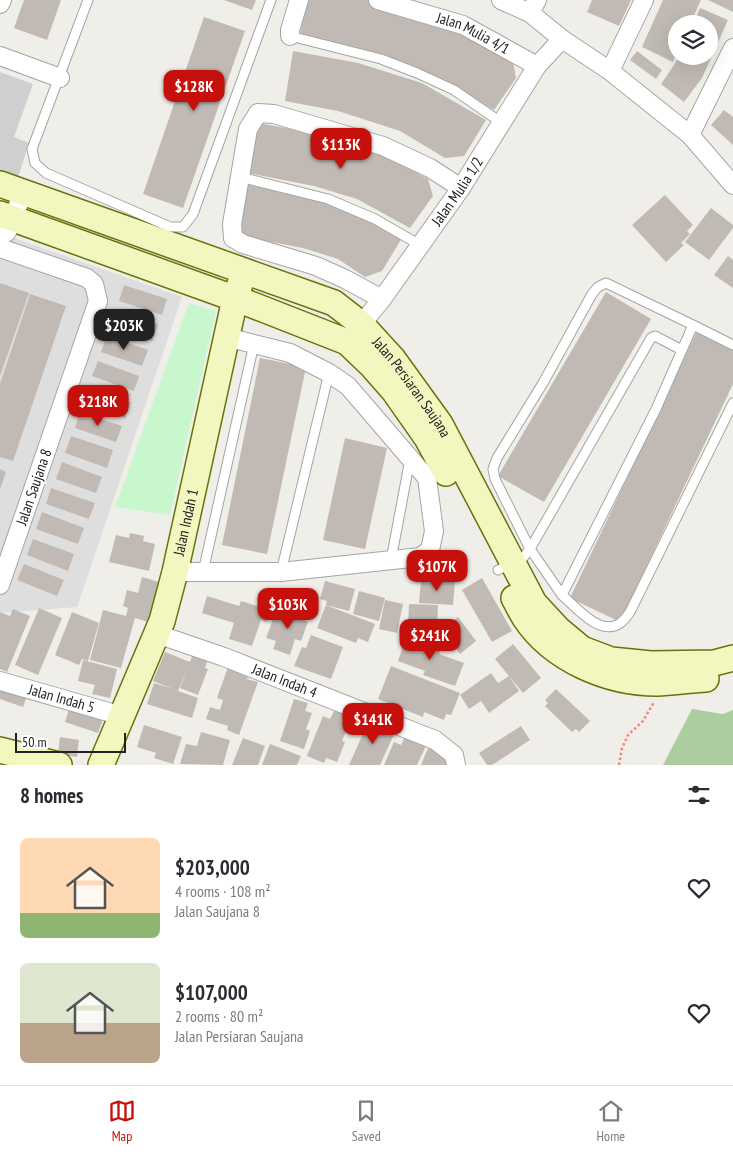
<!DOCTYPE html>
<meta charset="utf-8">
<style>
:root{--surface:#fff;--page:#f2f2f3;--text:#2b2b33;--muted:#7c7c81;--line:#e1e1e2;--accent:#c6100b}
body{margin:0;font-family:"PT Sans Narrow",sans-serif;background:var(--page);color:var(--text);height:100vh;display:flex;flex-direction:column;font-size:19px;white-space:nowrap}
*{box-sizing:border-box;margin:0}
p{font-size:16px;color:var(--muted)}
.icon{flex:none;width:28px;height:28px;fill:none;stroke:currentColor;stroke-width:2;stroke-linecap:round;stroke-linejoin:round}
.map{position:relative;height:765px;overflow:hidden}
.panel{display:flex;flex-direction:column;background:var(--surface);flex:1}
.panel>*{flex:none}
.controls{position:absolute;left:668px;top:15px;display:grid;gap:10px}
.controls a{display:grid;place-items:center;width:50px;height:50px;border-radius:50%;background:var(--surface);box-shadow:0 5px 20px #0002;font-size:25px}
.scale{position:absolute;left:15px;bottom:12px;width:111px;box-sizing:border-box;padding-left:5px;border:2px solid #212121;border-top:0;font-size:14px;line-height:18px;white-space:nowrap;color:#212121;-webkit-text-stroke:4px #fff;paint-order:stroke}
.price{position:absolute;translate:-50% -42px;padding:0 11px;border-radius:10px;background:var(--accent);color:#fff;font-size:16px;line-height:32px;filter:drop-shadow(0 1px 2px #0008)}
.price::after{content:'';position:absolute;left:50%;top:30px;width:15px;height:11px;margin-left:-8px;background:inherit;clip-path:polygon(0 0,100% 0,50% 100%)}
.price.current{background:#222;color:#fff}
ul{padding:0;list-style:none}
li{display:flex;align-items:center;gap:15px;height:125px;padding:0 20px}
li span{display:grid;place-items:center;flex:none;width:140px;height:100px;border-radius:8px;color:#555}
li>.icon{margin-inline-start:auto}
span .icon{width:60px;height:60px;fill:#fffc;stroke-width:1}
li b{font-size:21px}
h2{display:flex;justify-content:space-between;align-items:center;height:60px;padding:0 20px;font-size:21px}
.dock{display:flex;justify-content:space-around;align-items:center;height:70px;border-top:1px solid var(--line);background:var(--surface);font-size:14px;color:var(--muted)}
.dock a{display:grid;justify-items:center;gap:2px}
.dock .current{color:var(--accent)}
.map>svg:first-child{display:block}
.residential{fill:#dfdede}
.religious{fill:#cfcfcf}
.forest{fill:#abcd9f}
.park{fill:#c8f7cd}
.building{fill:#c1bab4}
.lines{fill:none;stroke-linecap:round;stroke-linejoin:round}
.lane-casing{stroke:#a5a5a5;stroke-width:11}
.street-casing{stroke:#a5a5a5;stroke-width:20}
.secondary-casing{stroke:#66740b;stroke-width:28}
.path{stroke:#f38777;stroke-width:2.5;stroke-dasharray:2.5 2.5;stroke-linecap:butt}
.lane{stroke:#fff;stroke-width:9}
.street{stroke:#fff;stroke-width:18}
.secondary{stroke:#f2f7c0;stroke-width:25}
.labels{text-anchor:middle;stroke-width:4;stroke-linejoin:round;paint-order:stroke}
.street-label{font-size:15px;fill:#212121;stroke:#fff}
</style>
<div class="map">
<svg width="733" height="765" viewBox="0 0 733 765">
<rect width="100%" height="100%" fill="#f0eee8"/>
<!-- residential -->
<polygon class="residential" points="0,233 182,297 77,607 0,613"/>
<!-- religious -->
<polygon class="religious" points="0,72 33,84 14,137 29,143 15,187 0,182"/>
<!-- forest -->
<polygon class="forest" points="692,709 723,714 733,710 733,765 663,765"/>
<!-- park -->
<polygon class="park" points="189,303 216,311 170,515 115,507"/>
<!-- building -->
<g class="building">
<polygon points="24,0 61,0 47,40 14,28"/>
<polygon points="224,0 256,0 252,10"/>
<polygon points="307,0 367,0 451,26 513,62 516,78 494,110 430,74 359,50 299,39"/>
<polygon points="592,0 631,0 619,26 587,12"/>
<polygon points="663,0 701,0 690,24 676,24 676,55 673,62 642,47"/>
<polygon points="708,0 733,0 733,12"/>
<polygon points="700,8 728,20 702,78 684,102 661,84 674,65 679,56 709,56 709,24 693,24"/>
<polygon points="204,17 245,31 183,208 143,194"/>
<polygon points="293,51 358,63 422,83 486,120 464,156 445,158 400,131 338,111 285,101"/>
<polygon points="637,51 662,70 656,79 630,60"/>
<polygon points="724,110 733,117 733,145 711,125"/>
<polygon points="258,123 335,137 380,152 428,179 433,196 410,228 357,199 314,186 248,173"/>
<polygon points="244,184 317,199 357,212 402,238 382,271 365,277 338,259 303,248 239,236"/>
<polygon points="665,195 693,225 687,231 690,234 681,243 684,245 666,262 632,225"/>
<polygon points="711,208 733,225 733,228 709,260 685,242"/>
<polygon points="728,256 733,260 733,288 714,275"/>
<polygon points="0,283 29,293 0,376"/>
<polygon points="124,285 167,299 162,315 119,301"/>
<polygon points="606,292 651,319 544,502 498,476"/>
<polygon points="30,294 66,306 13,461 0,457 0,384"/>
<polygon points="116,309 158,324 152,341 109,325"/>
<polygon points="697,331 733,349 733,384 620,622 570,598"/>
<polygon points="107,335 148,350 142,366 101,352"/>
<polygon points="260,358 306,367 267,554 222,545"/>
<polygon points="98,361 139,376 134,391 92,376"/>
<polygon points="89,387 131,402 125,418 83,403"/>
<polygon points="80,412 122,426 116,442 75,428"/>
<polygon points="71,436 113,450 107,468 65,453"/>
<polygon points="345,438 387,448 365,549 323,540"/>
<polygon points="62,462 102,477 96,493 56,479"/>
<polygon points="0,469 6,472 0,489"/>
<polygon points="51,488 95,503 89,519 46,504"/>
<polygon points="42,512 84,528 78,544 36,529"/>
<polygon points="130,533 144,536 143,541 155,544 149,571 109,562 116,535 129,538"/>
<polygon points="33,539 74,554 68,571 27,555"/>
<polygon points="24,564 64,580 57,596 17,580"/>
<polygon points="142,577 159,582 148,622 135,618 121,668 90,660 103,610 126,616 128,608 123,606 127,590 138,593"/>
<polygon points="482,578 512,631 492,642 462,590"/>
<polygon points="421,580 455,582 453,605 419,603"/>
<polygon points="325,581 355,589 349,611 326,605 327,601 320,599"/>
<polygon points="359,591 385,598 379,621 353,614"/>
<polygon points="207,596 239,606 241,601 270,610 266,622 261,620 252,646 229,639 234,623 202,613"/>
<polygon points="385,600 403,604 397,633 379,629"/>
<polygon points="409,604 438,605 437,629 433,628 433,639 419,639 420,628 408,628"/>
<polygon points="293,605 307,610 304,620 308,622 301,641 295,639 290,655 273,649 276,641 266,638 274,617 283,620 285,614 289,615"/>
<polygon points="326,605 375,624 368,642 358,638 356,643 317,628"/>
<polygon points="39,608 62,618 38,675 15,665"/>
<polygon points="13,609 30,616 7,672 0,669 0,612 10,616"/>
<polygon points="72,612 99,623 88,661 82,659 79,665 55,655"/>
<polygon points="458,617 476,641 460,654 446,635 454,628 450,623"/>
<polygon points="311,635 343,647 331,679 294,666 302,647 306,648"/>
<polygon points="407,635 441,648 439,654 464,663 455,686 423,675 425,671 398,661"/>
<polygon points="513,644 541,678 523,693 495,659"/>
<polygon points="165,652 190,662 193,653 208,659 205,668 208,669 198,695 180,688 188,667 178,691 198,698 192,718 147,704 154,683 173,689 153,681"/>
<polygon points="83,660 117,669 110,698 92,694 95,685 78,681"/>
<polygon points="391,666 460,693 451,715 446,714 444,720 424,712 423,717 378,699"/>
<polygon points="228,667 249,674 247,679 258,682 239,735 227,730 228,726 206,719 210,707 220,710 223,700 217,698"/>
<polygon points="491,673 498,683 509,676 519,691 489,713 481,701 469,709 460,695"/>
<polygon points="0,687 27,696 23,707 0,699"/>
<polygon points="556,689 590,721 579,732 576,729 572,732 545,706 548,703 545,700"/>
<polygon points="294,699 308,703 305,711 312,713 306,729 310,731 304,749 280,741"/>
<polygon points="70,706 104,717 98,733 65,722"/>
<polygon points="335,709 352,716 342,741 345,742 337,762 326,758 324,763 307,756 323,716 330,719"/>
<polygon points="375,720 396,730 380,765 349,765 366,727 371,729"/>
<polygon points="144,725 182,737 173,764 154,758 156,753 137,747"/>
<polygon points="521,726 530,740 492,765 487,765 479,753"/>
<polygon points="201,732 230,740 223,765 180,764 186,744 197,746"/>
<polygon points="405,736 426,746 417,765 384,765 394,742 401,745"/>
<polygon points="60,737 79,740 77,757 58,754"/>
<polygon points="243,738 265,746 258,765 232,765"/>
<polygon points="270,744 301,756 297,765 262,765"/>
<polygon points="428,748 450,758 447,765 421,765"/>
</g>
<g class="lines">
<!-- lane casing -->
<g class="lane-casing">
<g id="lane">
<polyline points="88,0 32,149 35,163 46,173 170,227 183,227 193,214 271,0"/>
<polyline points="290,36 381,59 417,73 454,90 502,123"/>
<polyline points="240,177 328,199 375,219 420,245"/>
<polyline points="693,325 733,345"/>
<polyline points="391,560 410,459"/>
<polyline points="498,570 522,559 530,549 651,338 655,336 682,350 656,409 562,595 530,549 495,479 493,469 497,458 543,383 592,294 598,287 606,283 693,325 682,350"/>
<polyline points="203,572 254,344"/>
<polyline points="281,572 329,373"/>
<path d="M562,595C576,607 599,636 619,624C624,621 627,616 630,612L733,403"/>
</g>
</g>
<!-- street casing -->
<g class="street-casing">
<g id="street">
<path id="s1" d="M378,0L463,25L537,66"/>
<polyline points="501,0 530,13"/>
<polyline points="537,0 530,13 562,39 610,71 690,135 733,185"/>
<polyline points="0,4 2,0"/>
<polyline points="290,36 290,30 299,0"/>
<polyline points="0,56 60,78"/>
<polyline points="610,71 644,0"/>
<polyline points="690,135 733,48"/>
<polyline points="0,236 7,232 23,193"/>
<polyline points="0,248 87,278 94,284 98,301 0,585"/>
<polyline points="382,299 345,279 316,266 243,244 233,238 232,224 248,129 258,113 274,114 383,146 430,168 461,188"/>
<path id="s2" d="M355,332L382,299L461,188L537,66L562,39"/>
<polyline points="175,572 281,572 420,557 430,550 434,531 427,478 348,386 329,373 290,353 226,337"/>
<path id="s3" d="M157,634L224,657L435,740L454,755L456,765"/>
<path id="s4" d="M0,681L122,716"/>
</g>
</g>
<!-- secondary casing -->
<g class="secondary-casing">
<g id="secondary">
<path id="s5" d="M0,184L334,303L361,324L393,359L440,424L534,603L558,629L582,649L611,660L651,664L714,663L733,658"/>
<polyline points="0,214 250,304 347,342 372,366 394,391 427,438 446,473"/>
<path d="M514,598C518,605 521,612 525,618C553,660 608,683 657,683C673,682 690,680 706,679"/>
<polyline points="0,750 59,765"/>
<path id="s6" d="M101,765L162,621L175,572L235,299L240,284"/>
</g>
</g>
<!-- path -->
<polyline class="path" points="619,765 622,748 628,735 643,721 654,702"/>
<!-- lane -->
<use href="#lane" class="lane"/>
<!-- street -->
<use href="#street" class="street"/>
<!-- secondary -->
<use href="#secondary" class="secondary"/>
</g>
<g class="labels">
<!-- street labels -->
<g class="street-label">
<text dy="5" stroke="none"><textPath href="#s1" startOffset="101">Jalan Mulia 4/1</textPath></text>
<text dy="5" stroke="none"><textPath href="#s2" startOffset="174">Jalan Mulia 1/2</textPath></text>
<text dy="5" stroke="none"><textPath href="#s5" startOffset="470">Jalan Persiaran Saujana</textPath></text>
<text transform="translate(34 487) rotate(-71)" y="5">Jalan Saujana 8</text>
<text dy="5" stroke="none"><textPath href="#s6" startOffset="258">Jalan Indah 1</textPath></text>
<text dy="5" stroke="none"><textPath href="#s3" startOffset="136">Jalan Indah 4</textPath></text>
<text dy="5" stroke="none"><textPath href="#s4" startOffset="64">Jalan Indah 5</textPath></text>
</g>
</g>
</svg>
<div class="controls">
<a><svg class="icon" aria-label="layers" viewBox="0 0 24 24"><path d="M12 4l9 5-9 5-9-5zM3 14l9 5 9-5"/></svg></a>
</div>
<div class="scale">50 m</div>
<b class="price" style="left:194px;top:112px">$128K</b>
<b class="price" style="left:341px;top:170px">$113K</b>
<b class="price current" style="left:124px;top:351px">$203K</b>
<b class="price" style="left:98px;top:427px">$218K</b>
<b class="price" style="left:437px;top:592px">$107K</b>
<b class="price" style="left:288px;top:630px">$103K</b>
<b class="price" style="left:430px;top:661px">$241K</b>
<b class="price" style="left:373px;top:745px">$141K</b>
</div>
<section class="panel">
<h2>8 homes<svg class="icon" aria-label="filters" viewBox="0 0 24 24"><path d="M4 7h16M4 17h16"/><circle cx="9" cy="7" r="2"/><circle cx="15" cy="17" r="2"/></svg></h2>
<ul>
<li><span style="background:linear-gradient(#ffd9b3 75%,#8fb573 0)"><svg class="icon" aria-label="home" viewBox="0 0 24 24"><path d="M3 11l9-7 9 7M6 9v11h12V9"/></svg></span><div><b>$203,000</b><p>4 rooms · 108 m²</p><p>Jalan Saujana 8</p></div><svg class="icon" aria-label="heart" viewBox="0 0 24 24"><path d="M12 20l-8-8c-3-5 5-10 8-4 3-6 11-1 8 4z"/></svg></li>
<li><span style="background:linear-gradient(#dfe7d0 60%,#b9a48a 0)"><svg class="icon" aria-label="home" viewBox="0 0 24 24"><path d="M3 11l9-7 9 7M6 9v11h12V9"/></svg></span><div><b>$107,000</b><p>2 rooms · 80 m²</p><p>Jalan Persiaran Saujana</p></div><svg class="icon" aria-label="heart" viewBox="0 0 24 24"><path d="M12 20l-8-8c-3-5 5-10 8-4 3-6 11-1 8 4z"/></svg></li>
</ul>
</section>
<nav class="dock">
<a class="current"><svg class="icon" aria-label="map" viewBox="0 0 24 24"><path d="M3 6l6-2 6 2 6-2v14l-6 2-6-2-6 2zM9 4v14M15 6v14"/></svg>Map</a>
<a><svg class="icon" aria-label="saved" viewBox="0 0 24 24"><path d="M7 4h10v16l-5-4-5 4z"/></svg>Saved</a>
<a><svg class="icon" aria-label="home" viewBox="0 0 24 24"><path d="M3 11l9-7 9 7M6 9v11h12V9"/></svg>Home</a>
</nav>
